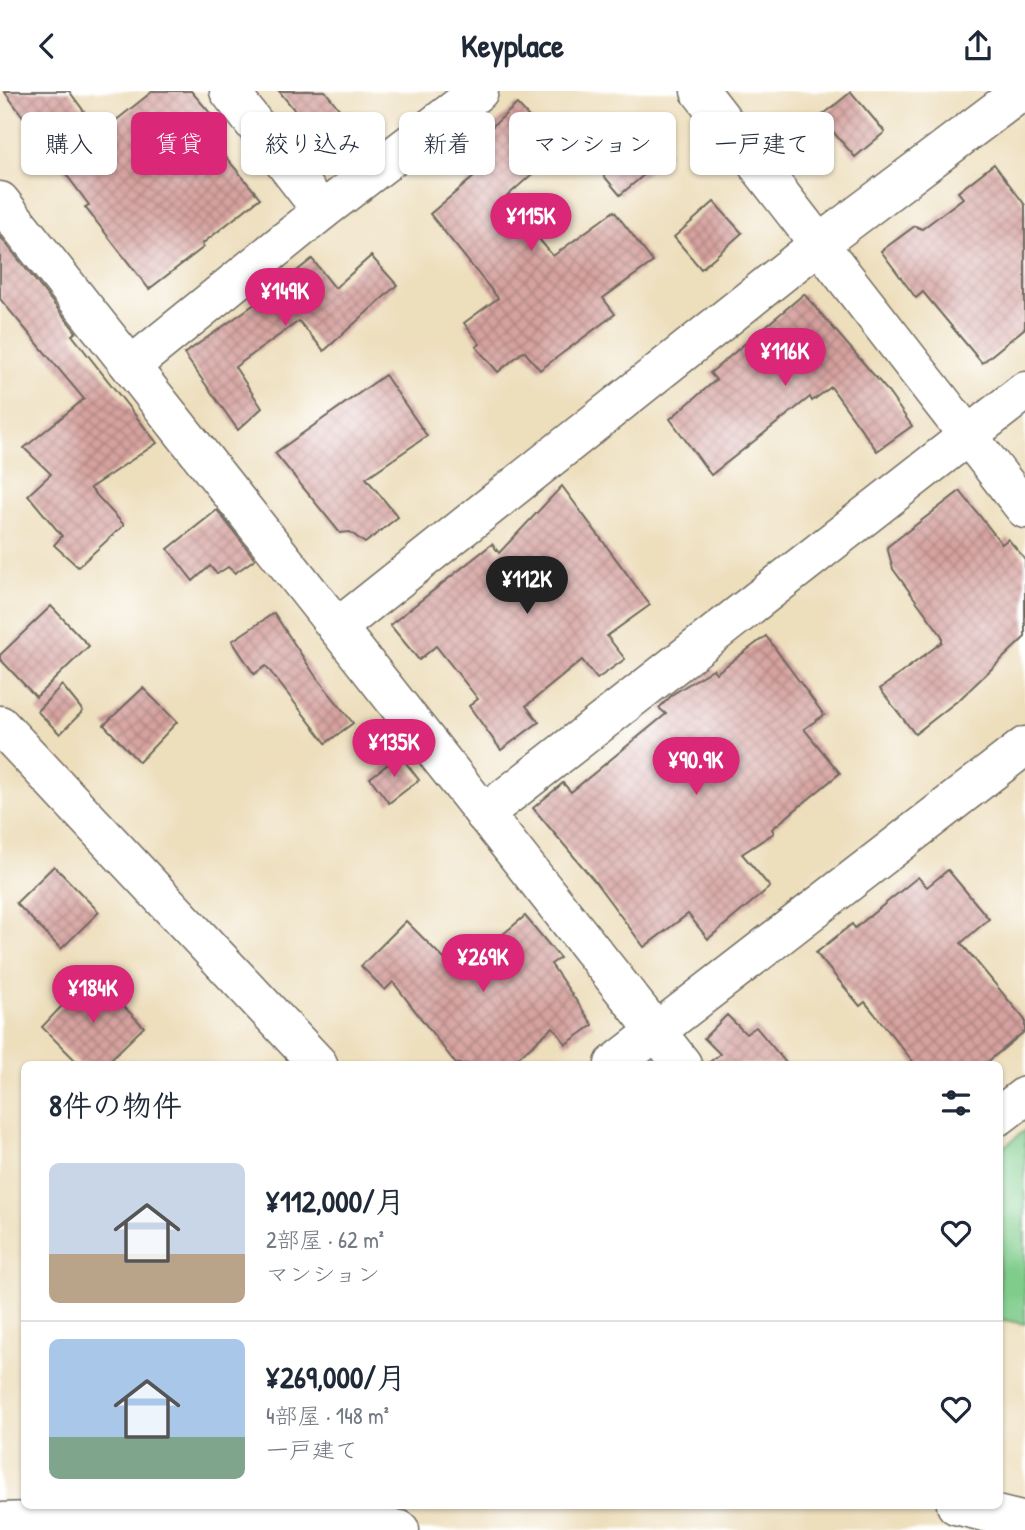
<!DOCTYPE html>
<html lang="ja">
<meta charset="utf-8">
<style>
:root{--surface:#fff;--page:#f6f6f7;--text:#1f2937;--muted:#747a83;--line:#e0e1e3;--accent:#db2777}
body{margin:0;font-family:"Patrick Hand","Klee One",sans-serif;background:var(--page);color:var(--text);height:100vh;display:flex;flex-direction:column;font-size:26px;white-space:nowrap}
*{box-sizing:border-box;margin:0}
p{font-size:23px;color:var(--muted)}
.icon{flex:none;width:38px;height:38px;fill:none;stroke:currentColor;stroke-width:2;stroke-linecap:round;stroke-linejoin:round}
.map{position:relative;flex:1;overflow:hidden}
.details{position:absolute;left:21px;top:970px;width:982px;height:448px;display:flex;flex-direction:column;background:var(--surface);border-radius:10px;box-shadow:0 2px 5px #0004}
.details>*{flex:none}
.top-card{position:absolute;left:21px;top:21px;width:984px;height:63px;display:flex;gap:14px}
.price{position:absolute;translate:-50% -60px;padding:0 16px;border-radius:24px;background:var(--accent);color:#fff;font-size:23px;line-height:46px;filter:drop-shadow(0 2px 4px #0008)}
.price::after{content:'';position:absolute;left:50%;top:42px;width:21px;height:16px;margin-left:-10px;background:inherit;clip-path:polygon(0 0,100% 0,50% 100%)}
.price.selected{background:#222;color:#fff}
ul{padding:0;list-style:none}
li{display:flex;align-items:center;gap:21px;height:175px;padding:0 28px}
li+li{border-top:2px solid var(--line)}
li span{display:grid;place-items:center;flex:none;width:196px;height:140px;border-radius:10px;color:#555}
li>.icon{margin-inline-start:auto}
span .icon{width:84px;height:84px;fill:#fffc;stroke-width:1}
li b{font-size:30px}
h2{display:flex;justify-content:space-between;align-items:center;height:84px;padding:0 28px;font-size:30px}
.chip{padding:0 24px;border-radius:10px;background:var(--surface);box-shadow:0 2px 5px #0004;font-size:24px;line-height:63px}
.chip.selected{background:var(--accent);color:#fff}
header{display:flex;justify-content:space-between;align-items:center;height:91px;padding:0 28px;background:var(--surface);font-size:32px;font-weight:800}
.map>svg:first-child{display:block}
.green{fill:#7fcc8b;stroke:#557c5b;stroke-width:2}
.building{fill:url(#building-cross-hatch)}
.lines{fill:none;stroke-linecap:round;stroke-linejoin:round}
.minor-casing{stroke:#6f6a5e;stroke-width:41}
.tertiary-casing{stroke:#6f6a5e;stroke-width:41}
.minor{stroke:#fff;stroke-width:38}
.tertiary{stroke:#fff;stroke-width:38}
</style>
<header><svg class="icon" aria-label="back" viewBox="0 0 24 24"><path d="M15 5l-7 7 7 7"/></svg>Keyplace<svg class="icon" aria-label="share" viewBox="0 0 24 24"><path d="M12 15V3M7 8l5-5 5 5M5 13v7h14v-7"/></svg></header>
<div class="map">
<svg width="1025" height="1439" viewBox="0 0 1025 1439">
<defs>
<pattern id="building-cross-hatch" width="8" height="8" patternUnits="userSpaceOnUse" patternTransform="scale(1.75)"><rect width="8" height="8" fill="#d6a29f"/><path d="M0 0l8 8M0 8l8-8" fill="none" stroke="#ae8482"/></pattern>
</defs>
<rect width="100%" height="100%" fill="#fff"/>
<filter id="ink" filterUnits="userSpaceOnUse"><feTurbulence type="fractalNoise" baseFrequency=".0143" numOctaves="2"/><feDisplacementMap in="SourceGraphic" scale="14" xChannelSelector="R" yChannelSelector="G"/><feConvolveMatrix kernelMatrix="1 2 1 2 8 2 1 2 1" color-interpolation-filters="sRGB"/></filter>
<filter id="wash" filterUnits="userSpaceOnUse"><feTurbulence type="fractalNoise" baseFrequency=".00686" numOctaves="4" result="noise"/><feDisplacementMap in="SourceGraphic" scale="28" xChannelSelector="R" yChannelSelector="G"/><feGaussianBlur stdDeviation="1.57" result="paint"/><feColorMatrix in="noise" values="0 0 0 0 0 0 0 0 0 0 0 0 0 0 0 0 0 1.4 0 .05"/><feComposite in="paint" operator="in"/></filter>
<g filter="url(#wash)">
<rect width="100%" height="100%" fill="#eddebc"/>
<!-- green -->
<polygon class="green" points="1025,1039 1025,1233 999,1228 999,1060"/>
<g id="blocks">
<!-- building -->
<g class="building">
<polygon points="4,0 69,0 100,42 153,0 191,0 211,23 199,34 260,107 202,153 204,156 149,198 85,116 89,114"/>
<polygon points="279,0 325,0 344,24 316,46"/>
<polygon points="851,1 885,41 855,66 820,26"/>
<polygon points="517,13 559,59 505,107 553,165 614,120 653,171 603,207 615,223 540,279 524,260 498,281 476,256 480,253 464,232 498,207 430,123 476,84 461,64"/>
<polygon points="649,37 670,62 620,104 599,79"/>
<polygon points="994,73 1025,114 1025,237 982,272 923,201 916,207 881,160 915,135 922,138 963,107 958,101"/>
<polygon points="714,111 742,142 701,178 674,146"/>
<polygon points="0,145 76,241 72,244 157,352 90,397 124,434 78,476 54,454 62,445 28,404 51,383 24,357 84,308 0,208"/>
<polygon points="371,165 397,194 324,260 299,230 235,276 262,317 238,339 184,263 259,210 312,168 335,197"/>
<polygon points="804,203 886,298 912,335 877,360 831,296 812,310 810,306 711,384 670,328 716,289 710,282"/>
<polygon points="385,284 427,345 366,387 398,426 365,452 350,441 340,442 275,362"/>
<polygon points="562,395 650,514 607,545 625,568 597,588 582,569 526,615 539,631 501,659 469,615 478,608 436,555 419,569 390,534 492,453 499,462"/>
<polygon points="960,400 1002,453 1008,448 1025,468 1025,546 961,607 915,643 880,598 942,551 942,545 893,478 887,456"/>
<polygon points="217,419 255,468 235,482 228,476 217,483 210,475 193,490 168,458"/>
<polygon points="51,515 89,555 36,606 0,568 0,564"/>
<polygon points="274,522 314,583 353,632 326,652 266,575 254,583 232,550"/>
<polygon points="766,545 824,624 804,638 840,682 772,738 774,742 742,763 770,796 708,848 688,823 644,856 593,788 533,717 563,692 571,701 666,623 659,617 673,603 713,578 716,582"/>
<polygon points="62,594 83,620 60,643 37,620"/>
<polygon points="143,597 177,631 139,671 104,634"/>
<polygon points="400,664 419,689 389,712 370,687"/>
<polygon points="54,775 99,821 61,858 16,812"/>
<polygon points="948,779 989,828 961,852 1025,929 1025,940 985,973 915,973 865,911 860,915 816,862 852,833 855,837 918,786 927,796"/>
<polygon points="525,825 560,867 551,873 593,934 566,953 553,936 511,973 456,973 393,891 385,899 361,875 406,830 457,881"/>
<polygon points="92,883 144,936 106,973 79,973 42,936"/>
<polygon points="727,924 746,943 756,936 787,973 707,973 720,963 704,947"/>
</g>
</g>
</g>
<g filter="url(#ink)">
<use href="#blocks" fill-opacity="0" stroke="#6f6a5e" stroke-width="2"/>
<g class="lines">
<!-- minor casing -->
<g class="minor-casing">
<g id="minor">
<polyline points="229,0 322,120"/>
<polyline points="700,0 1025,418"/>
<polyline points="0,110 682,973"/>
<polyline points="131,275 322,120 479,0"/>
<polyline points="337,537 819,153 1022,0"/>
<polyline points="0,634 318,973"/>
<polyline points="484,723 1025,300"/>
<polyline points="614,973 1025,655"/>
<polyline points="999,1025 1025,1005"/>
<polyline points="956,1414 1025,1431"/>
</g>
</g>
<!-- tertiary casing -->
<g class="tertiary-casing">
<path id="tertiary" d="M0,1431C132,1425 268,1424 400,1439"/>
</g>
<!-- minor -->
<use href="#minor" class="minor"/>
<!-- tertiary -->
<use href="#tertiary" class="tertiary"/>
</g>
</g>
</svg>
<b class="price" style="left:531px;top:162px">¥115K</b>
<b class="price" style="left:285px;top:237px">¥149K</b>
<b class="price" style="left:785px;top:297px">¥116K</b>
<b class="price selected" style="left:527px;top:525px">¥112K</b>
<b class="price" style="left:394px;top:688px">¥135K</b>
<b class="price" style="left:696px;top:706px">¥90.9K</b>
<b class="price" style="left:483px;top:903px">¥269K</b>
<b class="price" style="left:93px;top:934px">¥184K</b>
<div class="top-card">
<a class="chip">購入</a>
<a class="chip selected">賃貸</a>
<a class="chip">絞り込み</a>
<a class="chip">新着</a>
<a class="chip">マンション</a>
<a class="chip">一戸建て</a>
</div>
<section class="details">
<h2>8件の物件<svg class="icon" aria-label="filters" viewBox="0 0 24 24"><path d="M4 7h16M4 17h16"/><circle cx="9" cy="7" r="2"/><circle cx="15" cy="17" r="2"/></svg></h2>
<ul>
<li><span style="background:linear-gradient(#c9d6e8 65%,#b9a48a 0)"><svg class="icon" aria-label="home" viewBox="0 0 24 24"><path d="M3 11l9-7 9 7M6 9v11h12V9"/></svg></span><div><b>¥112,000/月</b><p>2部屋 · 62 m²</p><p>マンション</p></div><svg class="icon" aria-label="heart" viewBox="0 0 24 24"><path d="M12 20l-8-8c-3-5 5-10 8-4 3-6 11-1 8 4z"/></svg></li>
<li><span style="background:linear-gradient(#a9c7e8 70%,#7fa58c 0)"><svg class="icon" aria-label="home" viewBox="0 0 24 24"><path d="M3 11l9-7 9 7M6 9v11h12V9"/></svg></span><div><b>¥269,000/月</b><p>4部屋 · 148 m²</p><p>一戸建て</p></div><svg class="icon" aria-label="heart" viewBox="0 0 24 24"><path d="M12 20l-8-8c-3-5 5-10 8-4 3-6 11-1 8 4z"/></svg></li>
</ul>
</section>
</div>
